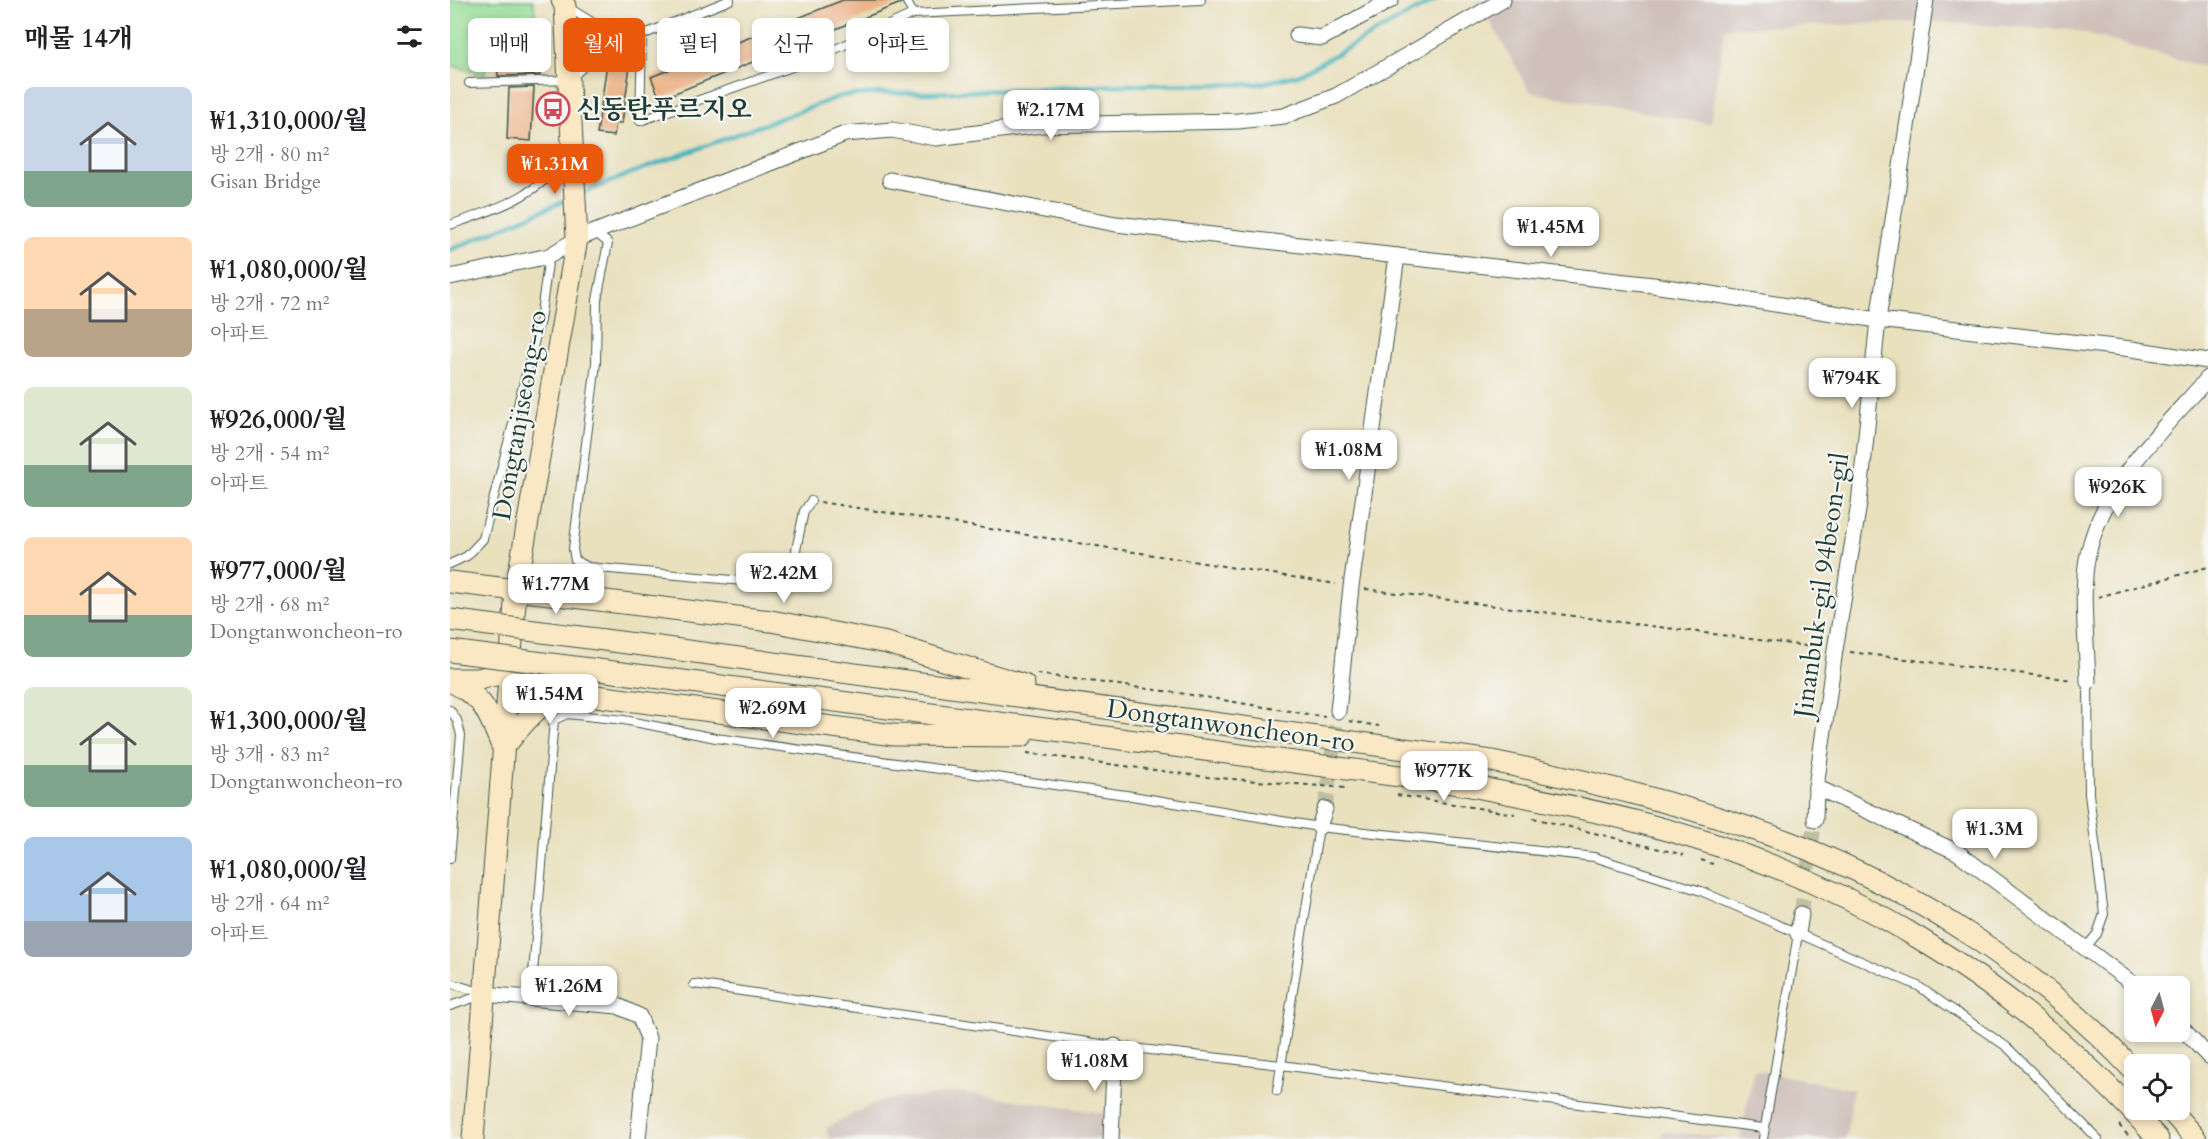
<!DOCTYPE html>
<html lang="ko">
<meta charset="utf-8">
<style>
:root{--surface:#fff;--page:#f6f6f6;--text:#202124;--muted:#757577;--accent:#ea580c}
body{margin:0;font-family:Cardo,"Noto Serif KR",serif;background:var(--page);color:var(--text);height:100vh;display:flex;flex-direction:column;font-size:22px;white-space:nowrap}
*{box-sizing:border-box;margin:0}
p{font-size:20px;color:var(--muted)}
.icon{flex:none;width:33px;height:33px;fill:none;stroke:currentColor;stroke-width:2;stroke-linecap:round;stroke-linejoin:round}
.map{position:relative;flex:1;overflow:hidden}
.drawer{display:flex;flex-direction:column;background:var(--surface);width:450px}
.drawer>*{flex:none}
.banner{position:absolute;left:18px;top:18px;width:570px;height:54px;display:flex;gap:12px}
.needle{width:39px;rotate:186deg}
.buttons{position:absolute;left:1674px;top:976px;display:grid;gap:12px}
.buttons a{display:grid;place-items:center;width:66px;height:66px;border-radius:9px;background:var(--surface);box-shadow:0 3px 9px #0003;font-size:30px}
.price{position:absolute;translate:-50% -51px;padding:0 14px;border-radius:12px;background:#fff;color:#222;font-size:20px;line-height:39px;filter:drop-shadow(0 2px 3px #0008)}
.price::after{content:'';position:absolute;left:50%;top:36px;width:18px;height:14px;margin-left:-9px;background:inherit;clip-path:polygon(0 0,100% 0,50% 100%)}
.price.selected{background:var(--accent);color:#fff}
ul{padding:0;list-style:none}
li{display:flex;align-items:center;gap:18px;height:150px;padding:0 24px}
li span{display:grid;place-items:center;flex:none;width:168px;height:120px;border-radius:9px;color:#555}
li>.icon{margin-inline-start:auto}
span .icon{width:72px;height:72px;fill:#fffc;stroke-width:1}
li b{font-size:26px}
h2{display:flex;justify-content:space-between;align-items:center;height:72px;padding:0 24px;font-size:26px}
.pill{padding:0 21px;border-radius:9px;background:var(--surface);box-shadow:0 3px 9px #0003;font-size:21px;line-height:54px}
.pill.selected{background:var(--accent);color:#fff}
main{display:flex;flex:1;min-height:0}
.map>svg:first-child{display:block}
.industrial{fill:#cfc0ba}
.green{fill:#96dd97;stroke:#5a8d66;stroke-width:1.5}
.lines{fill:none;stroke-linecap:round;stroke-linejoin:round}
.stream{stroke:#43b3bc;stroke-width:4.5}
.building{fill:#edb58b}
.minor-tunnel{stroke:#c1bfa2;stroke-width:15;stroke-dasharray:15 8;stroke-linecap:butt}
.service-casing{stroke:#3d5549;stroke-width:10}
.minor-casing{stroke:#3d5549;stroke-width:17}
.secondary-casing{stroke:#3d5549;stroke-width:23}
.path{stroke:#3d5549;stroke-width:2;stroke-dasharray:4.5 4.5;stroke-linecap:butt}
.service{stroke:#fff;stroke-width:8}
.minor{stroke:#fff;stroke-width:15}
.secondary{stroke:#fae7c3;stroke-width:21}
.secondary-bridge-casing{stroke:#3d5549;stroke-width:23;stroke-linecap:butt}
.secondary-bridge{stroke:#fae7c3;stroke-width:21}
.labels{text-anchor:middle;stroke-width:4.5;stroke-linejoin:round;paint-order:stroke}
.poi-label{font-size:26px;font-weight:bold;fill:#1f3d34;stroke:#f6f6f2;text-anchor:start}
.street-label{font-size:26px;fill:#1f3d34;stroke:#f6f6f2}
</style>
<main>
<section class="drawer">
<h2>매물 14개<svg class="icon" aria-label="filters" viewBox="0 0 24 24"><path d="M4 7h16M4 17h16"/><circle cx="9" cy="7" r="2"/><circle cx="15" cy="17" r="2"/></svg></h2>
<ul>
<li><span style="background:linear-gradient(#c9d6e8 70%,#7fa58c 0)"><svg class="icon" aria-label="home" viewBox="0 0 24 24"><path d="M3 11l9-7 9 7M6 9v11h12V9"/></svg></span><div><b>₩1,310,000/월</b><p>방 2개 · 80 m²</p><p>Gisan Bridge</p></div></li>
<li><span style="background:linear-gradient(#ffd9b3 60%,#b9a48a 0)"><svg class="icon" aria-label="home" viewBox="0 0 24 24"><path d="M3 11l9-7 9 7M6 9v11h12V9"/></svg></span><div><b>₩1,080,000/월</b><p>방 2개 · 72 m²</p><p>아파트</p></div></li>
<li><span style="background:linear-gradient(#dfe7d0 65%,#7fa58c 0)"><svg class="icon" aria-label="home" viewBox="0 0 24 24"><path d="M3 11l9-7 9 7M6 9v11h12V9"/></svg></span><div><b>₩926,000/월</b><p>방 2개 · 54 m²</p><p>아파트</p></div></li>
<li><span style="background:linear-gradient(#ffd9b3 65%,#7fa58c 0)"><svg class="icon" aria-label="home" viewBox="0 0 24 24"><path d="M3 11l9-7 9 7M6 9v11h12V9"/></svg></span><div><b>₩977,000/월</b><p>방 2개 · 68 m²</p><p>Dongtanwoncheon-ro</p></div></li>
<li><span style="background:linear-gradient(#dfe7d0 65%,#7fa58c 0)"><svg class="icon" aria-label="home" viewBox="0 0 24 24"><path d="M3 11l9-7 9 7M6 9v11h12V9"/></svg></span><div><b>₩1,300,000/월</b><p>방 3개 · 83 m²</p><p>Dongtanwoncheon-ro</p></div></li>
<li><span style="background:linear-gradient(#a9c7e8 70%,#9aa5b1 0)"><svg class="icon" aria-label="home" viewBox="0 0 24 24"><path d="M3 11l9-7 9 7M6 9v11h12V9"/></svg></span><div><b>₩1,080,000/월</b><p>방 2개 · 64 m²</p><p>아파트</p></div></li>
</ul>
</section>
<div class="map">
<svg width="1758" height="1139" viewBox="0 0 1758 1139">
<rect width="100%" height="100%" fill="#f6f6f2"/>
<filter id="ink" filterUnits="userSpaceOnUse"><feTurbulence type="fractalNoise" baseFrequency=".0167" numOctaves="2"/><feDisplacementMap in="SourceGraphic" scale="12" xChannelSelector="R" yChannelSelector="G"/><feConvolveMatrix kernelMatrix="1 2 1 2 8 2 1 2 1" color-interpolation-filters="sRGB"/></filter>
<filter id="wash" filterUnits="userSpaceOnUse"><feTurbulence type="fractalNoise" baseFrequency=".008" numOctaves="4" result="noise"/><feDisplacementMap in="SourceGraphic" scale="24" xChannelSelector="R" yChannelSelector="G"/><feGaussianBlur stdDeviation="1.35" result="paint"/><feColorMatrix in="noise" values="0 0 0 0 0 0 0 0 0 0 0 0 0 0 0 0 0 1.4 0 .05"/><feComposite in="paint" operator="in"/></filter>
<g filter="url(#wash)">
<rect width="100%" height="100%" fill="#e9e0be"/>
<!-- industrial -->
<g class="industrial">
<polygon points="1028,0 1758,0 1758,68 1622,30 1483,22 1275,28 1260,124 1080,92"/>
<polygon points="1304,1070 1403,1089 1396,1139 1290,1139"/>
<polygon points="511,1092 660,1114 666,1139 379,1139 376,1128 431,1100"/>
<polygon points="1213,1131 1288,1139 1211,1139"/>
</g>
<!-- green -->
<polygon class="green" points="0,0 83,0 89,42 39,44 35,75 0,65"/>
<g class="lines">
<!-- stream -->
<g class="stream">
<polyline points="129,195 179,174 391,96 430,93 481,93 675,85 809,84 848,75 985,0"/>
<polyline points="0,250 119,199"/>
</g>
</g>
<g id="blocks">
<!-- building -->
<g class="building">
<polygon points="393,0 450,0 451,3 210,99 201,77"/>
<polygon points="46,51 89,51 90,75 48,76"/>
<polygon points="157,63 180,66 172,123 166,123 164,136 147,134"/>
<polygon points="84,87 81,141 57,139 59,88"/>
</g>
</g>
</g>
<g filter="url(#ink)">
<use href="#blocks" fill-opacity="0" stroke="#3d5549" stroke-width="1.5"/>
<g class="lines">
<!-- minor-tunnel -->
<g class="minor-tunnel">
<polyline points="875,809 888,711"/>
<polyline points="1351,914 1365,820"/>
</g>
<!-- service casing -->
<g class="service-casing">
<g id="service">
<polyline points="456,0 463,14"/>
<polyline points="119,8 150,27 190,36"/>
<polyline points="192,36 190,121 359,61 463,14 751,0"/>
<polyline points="19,83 119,80 149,52 280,0"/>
<path d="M0,225C49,208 85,197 119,156"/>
<polyline points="146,233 158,243 147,300 146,363 123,549 125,560 138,567 326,584 341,575 354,511 361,501"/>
<polyline points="0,564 17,556 33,539 90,320 99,256"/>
<polyline points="0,710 7,720 11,735 0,859"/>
<polyline points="1636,947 1647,934 1654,914 1639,794 1638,682"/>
<polyline points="0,983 33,993"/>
<polyline points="244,984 665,1046 831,1065 1313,1128"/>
<polyline points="82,985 104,720 117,714 174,720 266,738 676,795 869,827 1144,857 1251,891 1468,986 1557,1047 1648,1139"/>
<polyline points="0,1006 32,995"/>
<polyline points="827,1091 869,827"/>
<polyline points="1313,1139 1348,934"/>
</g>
</g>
<!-- minor casing -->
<g class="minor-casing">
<g id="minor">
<polyline points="847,35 872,38 941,0"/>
<polyline points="440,180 666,224 1203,285 1428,320 1682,349 1758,361"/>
<polyline points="0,277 99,256 127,239 395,134 442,130 486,138 591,125 788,121 834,116 886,96 1053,0"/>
<path d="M1638,682C1637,645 1630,589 1638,554C1654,482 1711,432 1758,378"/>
<polyline points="888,711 901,587 947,256"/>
<polyline points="1366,787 1507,852 1687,987"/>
<polyline points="1365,820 1366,787 1385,650 1409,504 1428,320 1476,0"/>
<polyline points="869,827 875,809"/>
<polyline points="1348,934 1351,914"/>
<polyline points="34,994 168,1006 189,1016 198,1038 188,1139"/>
<polyline points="1730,1026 1758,1056"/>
<polyline points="661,1139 665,1046"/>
</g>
</g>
<!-- secondary casing -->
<g class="secondary-casing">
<g id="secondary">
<polyline points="0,582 321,621 437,643 574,685"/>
<path d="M208,647L1042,761C1143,782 1243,806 1339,842C1464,889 1594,974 1684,1071"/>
<path d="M203,677L1010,784C1068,795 1126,806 1184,821C1393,874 1564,977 1708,1139"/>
<polyline points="0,679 28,679 59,672 91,683 146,696 444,735 572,736"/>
<path d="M0,681C37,699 37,712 53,748C72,726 94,692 126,694"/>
<polyline points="1720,1110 1746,1139"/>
<polyline points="23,1139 66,590 127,239 115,6 112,0"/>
</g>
</g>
<!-- path -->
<g class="path">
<polyline points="370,502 886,584"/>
<polyline points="915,589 1371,648"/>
<polyline points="1648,597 1758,567"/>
<polyline points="1400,652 1623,680"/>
<polyline points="587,674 736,694 875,717"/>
<polyline points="899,721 929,726"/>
<polyline points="577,753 757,777 896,788"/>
<polyline points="947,795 1065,814"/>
<polyline points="1083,818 1234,855"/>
<polyline points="1251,860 1263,864"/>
<polyline points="1669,1125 1681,1139"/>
</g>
<!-- service -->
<use href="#service" class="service"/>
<!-- minor -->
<use href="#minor" class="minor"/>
<!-- secondary -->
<use href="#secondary" class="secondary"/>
<!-- secondary-bridge casing -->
<g class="secondary-bridge-casing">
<g id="secondary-bridge">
<polyline points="0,620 208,647"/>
<polyline points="0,651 203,677"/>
</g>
</g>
<!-- secondary-bridge -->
<use href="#secondary-bridge" class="secondary-bridge"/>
</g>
</g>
<!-- icons -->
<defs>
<g id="bus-ring" transform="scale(1.725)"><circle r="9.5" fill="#f6f6f2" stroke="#d1495b" stroke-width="1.5"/><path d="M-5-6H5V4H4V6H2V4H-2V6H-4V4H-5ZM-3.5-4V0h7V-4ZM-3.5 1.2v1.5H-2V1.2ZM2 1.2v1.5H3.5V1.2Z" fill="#d1495b"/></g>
</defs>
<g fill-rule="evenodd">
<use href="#bus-ring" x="103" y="109"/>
</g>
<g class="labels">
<!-- poi labels -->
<g class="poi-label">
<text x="126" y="118">신동탄푸르지오</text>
</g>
<!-- street labels -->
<g class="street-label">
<text transform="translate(69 415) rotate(-80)" y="9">Dongtanjiseong-ro</text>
<text transform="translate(1371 585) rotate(-82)" y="9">Jinanbuk-gil 94beon-gil</text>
<text transform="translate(781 725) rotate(8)" y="9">Dongtanwoncheon-ro</text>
</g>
</g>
</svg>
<div class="buttons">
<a><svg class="needle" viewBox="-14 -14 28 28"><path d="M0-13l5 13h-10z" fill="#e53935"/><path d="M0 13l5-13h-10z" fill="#757577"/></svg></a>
<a><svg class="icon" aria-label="locate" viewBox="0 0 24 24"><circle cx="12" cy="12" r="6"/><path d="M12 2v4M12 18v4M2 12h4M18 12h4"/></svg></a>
</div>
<b class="price" style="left:601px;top:141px">₩2.17M</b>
<b class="price selected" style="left:105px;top:195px">₩1.31M</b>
<b class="price" style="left:1101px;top:258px">₩1.45M</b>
<b class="price" style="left:1402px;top:409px">₩794K</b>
<b class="price" style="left:899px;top:481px">₩1.08M</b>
<b class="price" style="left:1668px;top:518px">₩926K</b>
<b class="price" style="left:334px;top:604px">₩2.42M</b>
<b class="price" style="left:106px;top:615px">₩1.77M</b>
<b class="price" style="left:100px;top:725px">₩1.54M</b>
<b class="price" style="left:323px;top:739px">₩2.69M</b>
<b class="price" style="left:994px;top:802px">₩977K</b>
<b class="price" style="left:1545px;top:860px">₩1.3M</b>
<b class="price" style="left:119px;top:1017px">₩1.26M</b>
<b class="price" style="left:645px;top:1092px">₩1.08M</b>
<div class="banner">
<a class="pill">매매</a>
<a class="pill selected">월세</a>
<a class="pill">필터</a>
<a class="pill">신규</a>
<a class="pill">아파트</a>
</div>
</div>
</main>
